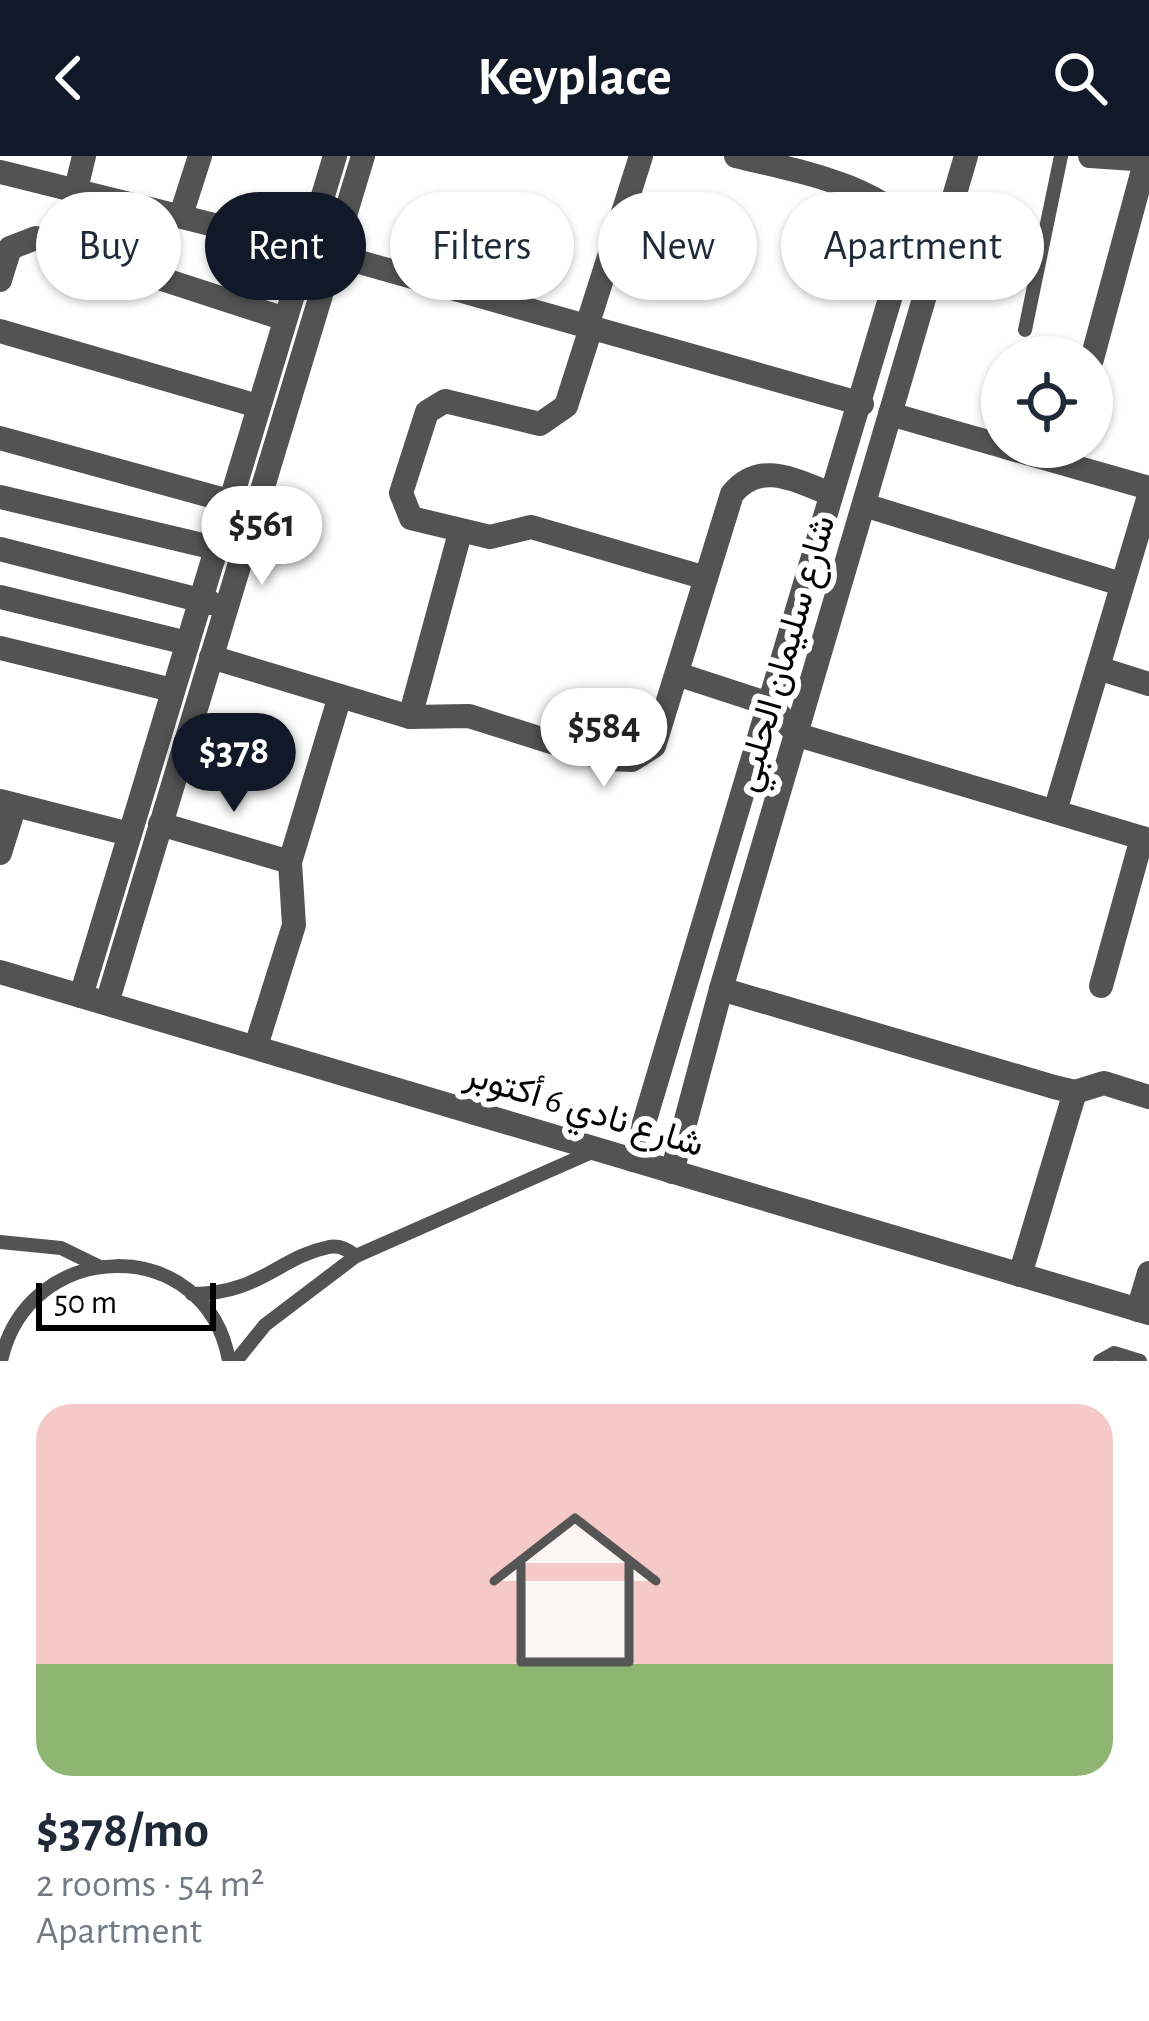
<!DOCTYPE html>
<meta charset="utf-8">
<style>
:root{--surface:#fff;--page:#f6f6f7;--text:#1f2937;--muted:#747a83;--accent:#111827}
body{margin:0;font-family:"Alegreya Sans",Vazirmatn,sans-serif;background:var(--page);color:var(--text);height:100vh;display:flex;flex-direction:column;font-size:45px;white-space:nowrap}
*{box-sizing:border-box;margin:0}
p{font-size:39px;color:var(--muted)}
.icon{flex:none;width:66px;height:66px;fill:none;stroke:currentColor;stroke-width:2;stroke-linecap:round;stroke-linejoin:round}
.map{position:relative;height:1205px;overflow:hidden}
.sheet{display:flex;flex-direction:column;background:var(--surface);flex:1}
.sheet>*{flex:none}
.guide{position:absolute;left:36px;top:36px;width:1077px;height:108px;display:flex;gap:24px}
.controls{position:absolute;left:981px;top:180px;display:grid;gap:24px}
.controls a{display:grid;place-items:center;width:132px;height:132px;border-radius:50%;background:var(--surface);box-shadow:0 3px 9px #0004;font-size:60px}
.scale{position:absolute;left:36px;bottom:30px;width:180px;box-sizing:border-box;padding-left:12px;border:6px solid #000;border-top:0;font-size:33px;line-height:42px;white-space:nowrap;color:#000;-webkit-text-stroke:9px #fff;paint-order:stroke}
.price{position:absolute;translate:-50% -102px;padding:0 27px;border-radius:42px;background:#fff;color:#222;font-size:39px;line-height:78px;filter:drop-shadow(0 3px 6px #0008)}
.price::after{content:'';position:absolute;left:50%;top:72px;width:36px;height:27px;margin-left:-18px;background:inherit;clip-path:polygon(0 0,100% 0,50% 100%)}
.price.active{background:var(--accent);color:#fff}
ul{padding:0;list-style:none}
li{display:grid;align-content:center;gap:24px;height:636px;padding:0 36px}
li span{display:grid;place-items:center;height:372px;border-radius:36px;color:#555}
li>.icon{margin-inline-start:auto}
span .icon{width:216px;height:216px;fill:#fffc;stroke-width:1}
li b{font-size:51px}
.pill{padding:0 42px;border-radius:54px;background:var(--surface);box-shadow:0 3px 9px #0004;font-size:42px;line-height:108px}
.pill.active{background:var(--accent);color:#fff}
header{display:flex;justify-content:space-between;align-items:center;height:156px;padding:0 36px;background:var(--accent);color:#fff;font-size:54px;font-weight:700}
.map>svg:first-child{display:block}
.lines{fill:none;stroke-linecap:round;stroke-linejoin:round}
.lane{stroke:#535353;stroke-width:14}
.street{stroke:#535353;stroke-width:24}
.labels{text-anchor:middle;stroke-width:12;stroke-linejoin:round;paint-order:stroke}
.street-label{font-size:36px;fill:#000;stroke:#fff}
</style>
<header><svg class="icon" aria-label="back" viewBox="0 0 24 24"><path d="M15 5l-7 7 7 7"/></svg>Keyplace<svg class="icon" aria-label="search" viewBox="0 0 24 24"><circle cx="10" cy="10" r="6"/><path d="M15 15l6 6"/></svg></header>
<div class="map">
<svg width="1149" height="1205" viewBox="0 0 1149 1205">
<rect width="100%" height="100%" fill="#fff"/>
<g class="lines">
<!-- lane -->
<g class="lane">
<polyline points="1025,174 1061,0"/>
<polyline points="0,1086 61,1092 98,1110"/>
<path d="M192,1138C260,1138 279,1101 329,1091C340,1089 348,1094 356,1100"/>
<path d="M1,1205C28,1080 207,1077 229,1205"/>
<polyline points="236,1205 265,1169 356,1100 594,995"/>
<polyline points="1100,1205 1114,1197 1140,1205"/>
</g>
<!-- street -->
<g class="street">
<path d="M736,0C801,16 878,28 923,82"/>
<polyline points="1090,0 1149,4"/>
<polyline points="0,16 331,98 862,248"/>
<polyline points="76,33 84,0"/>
<polyline points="181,59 200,0"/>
<polyline points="0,124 10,92 36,82 285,163"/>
<polyline points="587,170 641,0"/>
<polyline points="591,172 566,250 540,268 445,245 427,256 401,337 411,362 490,381 531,371 706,422"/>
<polyline points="0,175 258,250"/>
<polyline points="1092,203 1146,3"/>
<polyline points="890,258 1002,290"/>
<polyline points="0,282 229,345"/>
<polyline points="1005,291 1149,332"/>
<polyline points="0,341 215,392"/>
<polyline points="864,349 1121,428"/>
<polyline points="0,393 211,447"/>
<polyline points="0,441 187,487"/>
<polyline points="0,492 172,534"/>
<path d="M211,501L410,561L469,560L605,603L632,604L654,590L732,338C761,303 795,325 831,338"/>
<polyline points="1098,512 1149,528"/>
<polyline points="677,518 769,548 798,579 1149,684"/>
<polyline points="410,561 460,377"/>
<polyline points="0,645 129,678"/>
<polyline points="1055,655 1149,340"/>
<polyline points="160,668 290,706"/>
<polyline points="0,697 15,649"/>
<polyline points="0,816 1149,1157"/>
<polyline points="1101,830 1142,682"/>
<polyline points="721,833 1054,931 1075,936 1104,927 1149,941"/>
<polyline points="81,840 335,0"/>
<polyline points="107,847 363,0"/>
<polyline points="256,890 294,769 290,706 340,540"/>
<polyline points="633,1004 912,69"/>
<polyline points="672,1016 721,833 966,0"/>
<polyline points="1020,1119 1075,936"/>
<polyline points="1138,1154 1149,1117"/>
</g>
</g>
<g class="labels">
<!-- street labels -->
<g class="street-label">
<text transform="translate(783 497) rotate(-74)" y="13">شارع سليمان الحلبي</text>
<text transform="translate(585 952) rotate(17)" y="13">شارع نادي 6 أكتوبر</text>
</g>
</g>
</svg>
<div class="controls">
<a><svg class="icon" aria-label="locate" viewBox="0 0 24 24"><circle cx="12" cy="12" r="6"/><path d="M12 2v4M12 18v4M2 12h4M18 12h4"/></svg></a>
</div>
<div class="scale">50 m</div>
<b class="price" style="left:262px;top:432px">$561</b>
<b class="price" style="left:604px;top:634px">$584</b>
<b class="price active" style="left:234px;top:659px">$378</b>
<div class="guide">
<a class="pill">Buy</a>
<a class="pill active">Rent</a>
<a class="pill">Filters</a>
<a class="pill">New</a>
<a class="pill">Apartment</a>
</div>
</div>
<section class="sheet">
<ul>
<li><span style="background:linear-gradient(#f6c9c9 70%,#8fb573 0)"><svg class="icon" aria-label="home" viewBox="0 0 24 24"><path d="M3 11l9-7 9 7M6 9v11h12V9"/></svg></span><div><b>$378/mo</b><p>2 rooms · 54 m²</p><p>Apartment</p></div></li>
</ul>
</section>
